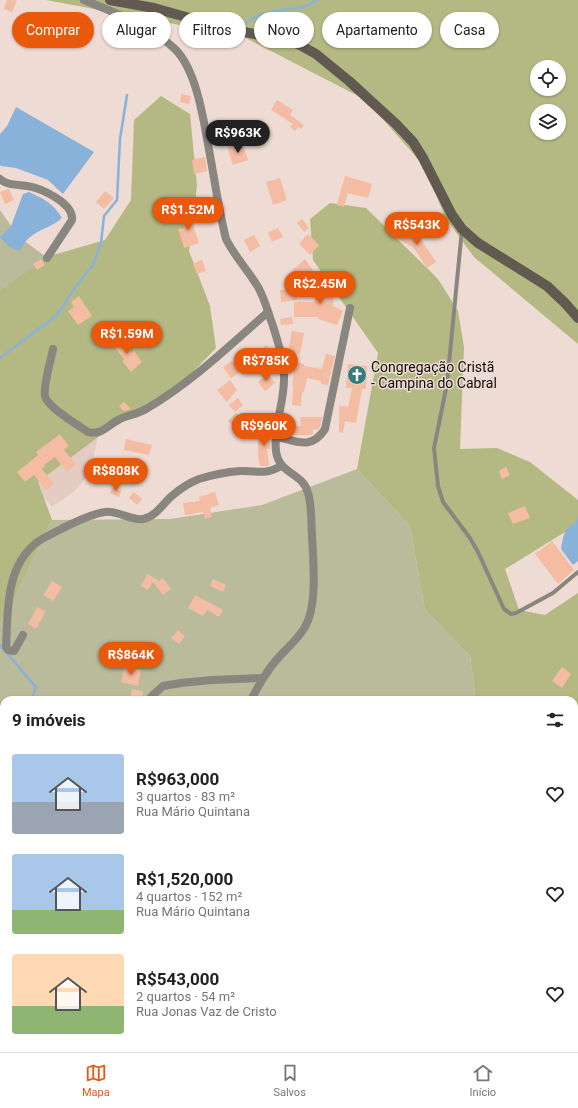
<!DOCTYPE html>
<html lang="pt">
<meta charset="utf-8">
<style>
:root{--surface:#fff;--page:#f6f6f6;--text:#202124;--muted:#757577;--line:#e0e0e0;--accent:#ea580c}
body{margin:0;font-family:Roboto,sans-serif;background:var(--page);color:var(--text);height:100vh;display:flex;flex-direction:column;font-size:15px;white-space:nowrap}
*{box-sizing:border-box;margin:0}
p{font-size:13px;color:var(--muted)}
.icon{flex:none;width:22px;height:22px;fill:none;stroke:currentColor;stroke-width:2;stroke-linecap:round;stroke-linejoin:round}
.map{position:relative;flex:1;overflow:hidden}
.drawer{position:absolute;left:0px;top:696px;width:578px;height:356px;display:flex;flex-direction:column;background:var(--surface);border-radius:12px 12px 0 0;box-shadow:0 1px 3px #0004}
.drawer>*{flex:none}
.hud{position:absolute;left:12px;top:12px;width:554px;height:36px;display:flex;gap:8px}
.tools{position:absolute;left:530px;top:60px;display:grid;gap:8px}
.tools a{display:grid;place-items:center;width:36px;height:36px;border-radius:50%;background:var(--surface);box-shadow:0 1px 3px #0004;font-size:20px}
.price{position:absolute;translate:-50% -34px;padding:0 9px;border-radius:14px;background:var(--accent);color:#fff;font-size:13px;line-height:26px;filter:drop-shadow(0 1px 2px #0008)}
.price::after{content:'';position:absolute;left:50%;top:24px;width:12px;height:9px;margin-left:-6px;background:inherit;clip-path:polygon(0 0,100% 0,50% 100%)}
.price.on{background:#222;color:#fff}
ul{padding:0;list-style:none}
li{display:flex;align-items:center;gap:12px;height:100px;padding:0 12px}
li span{display:grid;place-items:center;flex:none;width:112px;height:80px;border-radius:4px;color:#555}
li>.icon{margin-inline-start:auto}
span .icon{width:48px;height:48px;fill:#fffc;stroke-width:1}
li b{font-size:17px}
h2{display:flex;justify-content:space-between;align-items:center;height:48px;padding:0 12px;font-size:17px}
.chip{padding:0 14px;border-radius:18px;background:var(--surface);box-shadow:0 1px 3px #0004;font-size:14px;line-height:36px}
.chip.on{background:var(--accent);color:#fff}
.dock{display:flex;justify-content:space-around;align-items:center;height:56px;border-top:1px solid var(--line);background:var(--surface);font-size:11px;color:var(--muted)}
.dock a{display:grid;justify-items:center;gap:2px}
.dock .on{color:var(--accent)}
.map>svg:first-child{display:block}
.industrial{fill:#e4ccc3}
.green{fill:#b9bb9a}
.forest{fill:#b4b882;fill-rule:evenodd}
.water{fill:#88b2d9}
.lines{fill:none;stroke-linecap:round;stroke-linejoin:round}
.stream{stroke:#88b2d9;stroke-width:2.5}
.building{fill:#f3bca3}
.path{stroke:#837671;stroke-width:1.5;stroke-dasharray:1 3;stroke-linecap:butt}
.lane{stroke:#89857f;stroke-width:4}
.street{stroke:#89857f;stroke-width:8}
.secondary{stroke:#605a51;stroke-width:10}
.labels{text-anchor:middle;stroke-width:3;stroke-linejoin:round;paint-order:stroke}
.poi-label{font-size:14px;fill:#120c0a;stroke:#eedbd3;text-anchor:start}
</style>
<div class="map">
<svg width="578" height="1052" viewBox="0 0 578 1052">
<rect width="100%" height="100%" fill="#eedbd3"/>
<!-- industrial -->
<polygon class="industrial" points="0,406 99,433 90,472 75,491 52,507 0,445"/>
<!-- green -->
<g class="green">
<polygon points="0,210 19,237 46,257 0,290"/>
<polygon points="357,469 410,526 425,610 470,656 475,693 473,700 4,700 4,705 0,699 0,623 11,605 52,520 170,519 262,505"/>
<polygon points="76,1048 182,1048 180,1052 67,1052"/>
</g>
<!-- forest -->
<g class="forest">
<path d="M46,0H578V344L474,257L446,219L424,166L366,100L234,32L196,28ZM537,67H559V89H537ZM537,111H559V133H537Z"/>
<polygon points="161,96 190,114 197,186 189,251 210,306 216,348 181,384 125,417 38,482 52,520 11,605 0,623 0,290 46,257 105,240 131,200 134,120"/>
<polygon points="330,203 366,208 438,279 458,311 464,347 460,449 497,448 530,462 578,500 578,524 505,569 519,610 545,615 578,593 578,1052 180,1052 182,1048 574,1048 574,700 473,700 475,693 470,656 425,610 410,526 357,469 378,353 313,260 310,219"/>
<polygon points="0,699 4,705 4,1048 76,1048 67,1052 0,1052"/>
</g>
<!-- water -->
<g class="water">
<polygon points="16,107 94,152 63,194 48,180 16,168 1,166 0,165 0,134 7,126"/>
<path d="M29,192C44,199 53,203 62,218C46,232 31,228 20,251L9,247L0,237L11,226L23,194Z"/>
<path d="M578,513V561L573,565L561,549C564,533 563,531 577,521Z"/>
<polygon points="96,1048 143,1048 142,1052 94,1052"/>
</g>
<g class="lines">
<!-- stream -->
<g class="stream">
<path d="M239,27C250,19 266,12 280,10C296,7 302,11 316,0"/>
<polyline points="0,358 57,315 76,286 93,265 101,243 104,216 117,200 120,139 127,95"/>
<polyline points="0,645 36,687 32,700"/>
<polyline points="525,1048 528,1052"/>
<polyline points="32,1052 32,1048"/>
</g>
</g>
<!-- building -->
<g class="building">
<polygon points="7,0 17,0 12,12 4,9"/>
<polygon points="181,94 191,96 189,104 180,102"/>
<polygon points="277,100 293,110 290,115 304,125 301,129 298,127 295,131 290,127 293,124 271,110"/>
<polygon points="242,142 248,160 233,165 227,147"/>
<polygon points="205,157 207,171 194,174 192,160"/>
<polygon points="345,176 372,184 368,198 348,193 344,207 337,205"/>
<polygon points="280,178 287,200 273,205 266,182"/>
<polygon points="7,189 9,189 14,200 5,204 0,192"/>
<polygon points="105,191 114,198 104,209 96,202"/>
<polygon points="194,212 197,221 192,222 199,243 184,248 178,229 184,228 180,217"/>
<polygon points="302,219 309,228 304,232 297,223"/>
<polygon points="405,225 414,230 413,234 422,241 436,262 427,268 414,248 398,239"/>
<polygon points="278,228 283,237 272,242 268,232"/>
<polygon points="308,234 319,245 310,255 299,244"/>
<polygon points="254,235 260,246 250,252 244,240"/>
<polygon points="41,259 45,265 37,270 33,264"/>
<polygon points="305,259 313,270 296,281 290,272"/>
<polygon points="202,260 206,271 197,274 193,264"/>
<polygon points="319,278 331,281 329,294 334,294 333,306 343,311 337,325 318,319 318,317 294,317 294,302 314,302"/>
<polygon points="296,289 297,300 281,302 280,290"/>
<polygon points="79,296 92,316 78,325 68,311 74,307 71,302"/>
<polygon points="292,317 293,324 281,325 280,319"/>
<polygon points="292,331 304,333 300,354 288,352"/>
<polygon points="119,337 132,353 134,351 142,362 131,372 122,361 124,359 111,343"/>
<polygon points="266,345 272,350 261,363 260,361 243,375 240,372 231,378 223,367 232,361 235,365 245,357 250,363"/>
<polygon points="326,354 335,356 328,385 321,384 321,381 307,378 304,392 302,392 301,406 292,405 293,386 292,386 295,362 304,364 304,366 322,369"/>
<polygon points="348,364 367,366 366,389 362,389 356,423 345,421 343,433 339,432 339,406 348,407 352,388 346,388"/>
<polygon points="268,374 275,383 265,391 258,382"/>
<polygon points="230,380 237,390 227,402 217,390"/>
<polygon points="238,398 243,405 235,412 229,405"/>
<polygon points="124,402 131,409 124,411 119,406"/>
<polygon points="236,413 245,422 237,430 228,421"/>
<polygon points="300,417 322,417 320,427 317,430 313,429 313,434 312,435 291,435 290,427 301,426"/>
<polygon points="258,430 271,430 270,435 270,449 267,449 269,465 268,466 260,466 258,457"/>
<polygon points="60,434 69,446 64,450 76,464 67,472 55,457 44,465 46,466 42,469 54,484 46,490 34,475 25,482 17,472 38,455 36,452"/>
<polygon points="126,439 152,445 149,455 124,450"/>
<polygon points="506,467 510,475 502,479 499,471"/>
<polygon points="113,488 121,491 119,497 110,493"/>
<polygon points="134,492 142,499 137,505 129,498"/>
<polygon points="215,492 219,505 210,508 212,517 205,519 203,512 185,515 183,503 200,501 199,497"/>
<polygon points="525,506 530,518 513,524 508,513"/>
<polygon points="552,541 574,570 558,584 535,554"/>
<polygon points="146,573 159,581 163,578 171,589 163,595 153,582 148,590 141,586 147,575"/>
<polygon points="213,579 226,585 223,592 210,586"/>
<polygon points="52,581 62,587 53,601 43,595"/>
<polygon points="195,595 223,610 219,617 207,610 203,616 188,608"/>
<polygon points="37,607 46,611 36,629 28,624"/>
<polygon points="178,630 185,636 179,644 171,638"/>
<polygon points="125,666 141,670 138,686 121,682"/>
<polygon points="562,667 571,674 562,688 552,681"/>
<polygon points="132,689 143,691 142,700 130,700"/>
</g>
<g class="lines">
<!-- path -->
<polyline class="path" points="574,856 578,864"/>
<!-- lane -->
<polyline class="lane" points="462,229 447,384 434,448 438,486 443,502 470,538 478,552 504,609 511,614 516,613 553,593 578,572"/>
<!-- street -->
<g class="street">
<path d="M84,0C115,13 150,25 175,49C198,72 204,124 210,155C215,183 219,211 226,239C235,257 248,270 258,287C265,299 268,313 273,326C278,343 284,359 284,376C285,402 273,426 276,451C279,475 303,472 308,493C312,506 311,521 312,535C313,561 318,605 305,627C298,639 288,647 279,657C267,670 259,685 251,700"/>
<path d="M0,179C8,186 17,184 27,186C41,188 74,203 72,220L47,258"/>
<path d="M53,349C51,360 43,386 45,396C47,407 78,425 88,432C101,436 109,424 120,419C128,415 138,414 146,409C191,383 229,346 268,312"/>
<path d="M275,436C296,441 311,451 325,429L350,308"/>
<path d="M23,635L14,651L8,650L6,647C8,612 5,568 36,543C44,537 54,533 63,528C76,522 90,514 105,512C117,510 132,521 143,519C156,517 164,502 173,495C181,488 189,483 199,479C212,475 227,472 240,471C258,470 263,476 281,466"/>
<polyline points="149,700 152,696 163,686 181,683 212,680 262,678"/>
<polyline points="169,1052 171,1048"/>
</g>
<!-- secondary -->
<polyline class="secondary" points="110,0 154,8 225,28 279,39 298,44 316,54 349,81 396,124 413,142 423,158 452,215 462,229 478,243 547,286 565,303 578,318"/>
</g>
<!-- icons -->
<defs>
<g id="church-disc" transform="scale(1)"><circle r="9.5" fill="#347d7e" stroke="#eedbd3"/><path d="M-1.2-6h2.4v3.5h3.3v2.4h-3.3V6h-2.4V-.1h-3.3v-2.4h3.3Z" fill="#fff"/></g>
</defs>
<g fill-rule="evenodd">
<use href="#church-disc" x="357" y="375"/>
</g>
<g class="labels">
<!-- poi labels -->
<g class="poi-label">
<text x="371" y="372">Congregação Cristã<tspan x="371" dy="16">- Campina do Cabral</tspan></text>
</g>
</g>
</svg>
<div class="tools">
<a><svg class="icon" aria-label="locate" viewBox="0 0 24 24"><circle cx="12" cy="12" r="6"/><path d="M12 2v4M12 18v4M2 12h4M18 12h4"/></svg></a>
<a><svg class="icon" aria-label="layers" viewBox="0 0 24 24"><path d="M12 4l9 5-9 5-9-5zM3 14l9 5 9-5"/></svg></a>
</div>
<b class="price on" style="left:238px;top:154px">R$963K</b>
<b class="price" style="left:188px;top:231px">R$1.52M</b>
<b class="price" style="left:417px;top:246px">R$543K</b>
<b class="price" style="left:320px;top:305px">R$2.45M</b>
<b class="price" style="left:127px;top:355px">R$1.59M</b>
<b class="price" style="left:266px;top:382px">R$785K</b>
<b class="price" style="left:264px;top:447px">R$960K</b>
<b class="price" style="left:116px;top:492px">R$808K</b>
<b class="price" style="left:131px;top:676px">R$864K</b>
<div class="hud">
<a class="chip on">Comprar</a>
<a class="chip">Alugar</a>
<a class="chip">Filtros</a>
<a class="chip">Novo</a>
<a class="chip">Apartamento</a>
<a class="chip">Casa</a>
</div>
<section class="drawer">
<h2>9 imóveis<svg class="icon" aria-label="filters" viewBox="0 0 24 24"><path d="M4 7h16M4 17h16"/><circle cx="9" cy="7" r="2"/><circle cx="15" cy="17" r="2"/></svg></h2>
<ul>
<li><span style="background:linear-gradient(#a9c7e8 60%,#9aa5b1 0)"><svg class="icon" aria-label="home" viewBox="0 0 24 24"><path d="M3 11l9-7 9 7M6 9v11h12V9"/></svg></span><div><b>R$963,000</b><p>3 quartos · 83 m²</p><p>Rua Mário Quintana</p></div><svg class="icon" aria-label="heart" viewBox="0 0 24 24"><path d="M12 20l-8-8c-3-5 5-10 8-4 3-6 11-1 8 4z"/></svg></li>
<li><span style="background:linear-gradient(#a9c7e8 70%,#8fb573 0)"><svg class="icon" aria-label="home" viewBox="0 0 24 24"><path d="M3 11l9-7 9 7M6 9v11h12V9"/></svg></span><div><b>R$1,520,000</b><p>4 quartos · 152 m²</p><p>Rua Mário Quintana</p></div><svg class="icon" aria-label="heart" viewBox="0 0 24 24"><path d="M12 20l-8-8c-3-5 5-10 8-4 3-6 11-1 8 4z"/></svg></li>
<li><span style="background:linear-gradient(#ffd9b3 65%,#8fb573 0)"><svg class="icon" aria-label="home" viewBox="0 0 24 24"><path d="M3 11l9-7 9 7M6 9v11h12V9"/></svg></span><div><b>R$543,000</b><p>2 quartos · 54 m²</p><p>Rua Jonas Vaz de Cristo</p></div><svg class="icon" aria-label="heart" viewBox="0 0 24 24"><path d="M12 20l-8-8c-3-5 5-10 8-4 3-6 11-1 8 4z"/></svg></li>
</ul>
</section>
</div>
<nav class="dock">
<a class="on"><svg class="icon" aria-label="map" viewBox="0 0 24 24"><path d="M3 6l6-2 6 2 6-2v14l-6 2-6-2-6 2zM9 4v14M15 6v14"/></svg>Mapa</a>
<a><svg class="icon" aria-label="saved" viewBox="0 0 24 24"><path d="M7 4h10v16l-5-4-5 4z"/></svg>Salvos</a>
<a><svg class="icon" aria-label="home" viewBox="0 0 24 24"><path d="M3 11l9-7 9 7M6 9v11h12V9"/></svg>Início</a>
</nav>
